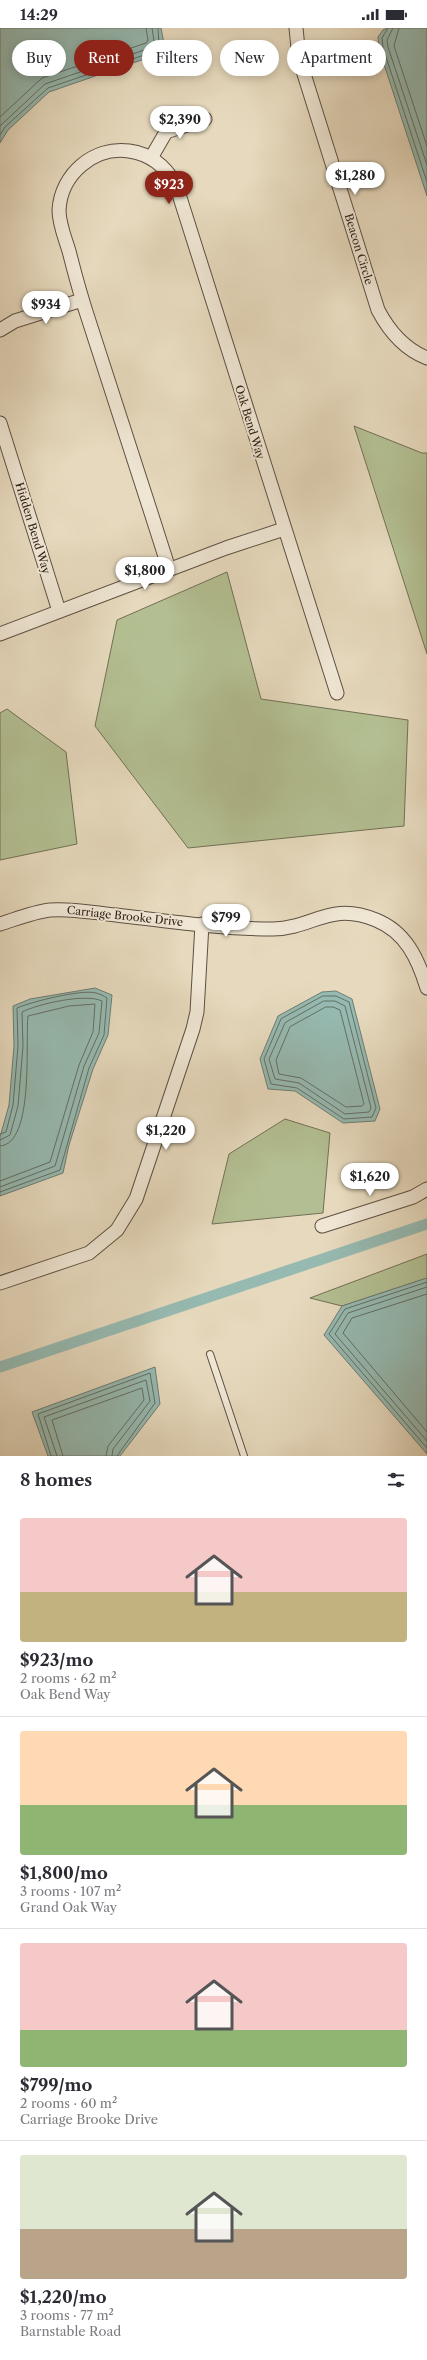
<!DOCTYPE html>
<meta charset="utf-8">
<style>
:root{--surface:#fff;--page:#f2f2f3;--text:#2b2b33;--muted:#7c7c81;--line:#e1e1e2;--accent:#8f2418}
body{margin:0;font-family:"Libre Caslon Text",serif;background:var(--page);color:var(--text);height:100vh;display:flex;flex-direction:column;font-size:15px;white-space:nowrap}
*{box-sizing:border-box;margin:0}
p{font-size:13px;color:var(--muted)}
.icon{flex:none;width:22px;height:22px;fill:none;stroke:currentColor;stroke-width:2;stroke-linecap:round;stroke-linejoin:round}
.map{position:relative;height:1428px;overflow:hidden}
.sheet{display:flex;flex-direction:column;background:var(--surface);flex:1}
.sheet>*{flex:none}
.guide{position:absolute;left:12px;top:12px;width:403px;height:36px;display:flex;gap:8px}
.price{position:absolute;translate:-50% -34px;padding:0 9px;border-radius:14px;background:#fff;color:#222;font-size:13px;line-height:26px;filter:drop-shadow(0 1px 2px #0008)}
.price::after{content:'';position:absolute;left:50%;top:24px;width:12px;height:9px;margin-left:-6px;background:inherit;clip-path:polygon(0 0,100% 0,50% 100%)}
.price.current{background:var(--accent);color:#fff}
ul{padding:0;list-style:none}
li{display:grid;align-content:center;gap:8px;height:212px;padding:0 20px}
li+li{border-top:1px solid var(--line)}
li span{display:grid;place-items:center;height:124px;border-radius:4px;color:#555}
li>.icon{margin-inline-start:auto}
span .icon{width:72px;height:72px;fill:#fffc;stroke-width:1}
li b{font-size:17px}
h2{display:flex;justify-content:space-between;align-items:center;height:48px;padding:0 20px;font-size:17px}
.chip{padding:0 14px;border-radius:18px;background:var(--surface);box-shadow:0 2px 10px #0003;font-size:14px;line-height:36px}
.chip.current{background:var(--accent);color:#fff}
.status{display:flex;justify-content:space-between;align-items:center;height:28px;padding:0 20px;background:var(--surface);direction:ltr}
.status svg{height:11px;fill:currentColor}
.map>svg:first-child{display:block}
.green{fill:#b3bf92;stroke:#727056}
.water{fill:#96bab1;stroke:#6e7d74}
.lines{fill:none;stroke-linecap:round;stroke-linejoin:round}
.shore{stroke:#646e65;stroke-width:1}
.canal{stroke:#96bab1;stroke-width:11}
.service-casing{stroke:#5e5042;stroke-width:8}
.minor-casing{stroke:#5e5042;stroke-width:15}
.service{stroke:#efe6d4;stroke-width:6}
.minor{stroke:#efe6d4;stroke-width:13}
.labels{text-anchor:middle;stroke-width:4;stroke-linejoin:round;paint-order:stroke}
.street-label{font-size:11px;fill:#312219;stroke:#efe6d4}
</style>
<div class="status"><b>14:29</b><svg viewBox="0 0 49 12"><path d="M0 12V9h3v3zM5 12V6h3v6zM10 12V3h3v9zM15 12V0h3v12zM26 1h20v11H26zM47 4h2v5h-2z"/></svg></div>
<div class="map">
<svg width="427" height="1428" viewBox="0 0 427 1428">
<rect width="100%" height="100%" fill="#e6d9bd"/>
<filter id="stains"><feTurbulence type="fractalNoise" baseFrequency=".005" numOctaves="4"/><feColorMatrix values="0 0 0 0 .2 0 0 0 0 .09 0 0 0 0 .02 0 0 0 .5 -.17"/></filter>
<radialGradient id="worn" r=".72"><stop offset=".6" stop-color="#630" stop-opacity="0"/><stop offset="1" stop-color="#630" stop-opacity=".3"/></radialGradient>
<!-- green -->
<g class="green">
<polygon points="354,398 422,425 427,425 427,626"/>
<polygon points="227,544 261,671 408,692 404,798 188,820 95,698 117,592"/>
<polygon points="7,681 66,724 77,816 0,832 0,685"/>
<polygon points="285,1091 330,1105 323,1185 212,1196 229,1126"/>
<polygon points="427,1226 427,1250 342,1278 310,1270"/>
</g>
<!-- water -->
<g class="water">
<polygon points="0,0 161,0 164,16 156,27 49,64 8,102 0,115"/>
<polygon points="388,0 427,0 427,168 379,21 378,9 383,2"/>
<polygon points="95,960 112,967 108,1007 93,1041 69,1117 63,1145 0,1168 0,1109 9,1077 14,1018 13,978 30,971"/>
<polygon points="336,963 352,971 380,1081 375,1093 343,1095 295,1063 268,1061 260,1031 278,988 322,964"/>
<polygon points="427,1250 427,1426 324,1307 342,1278"/>
<polygon points="155,1339 160,1376 120,1428 48,1428 32,1384"/>
</g>
<g class="lines">
<!-- shore -->
<g class="shore">
<polyline points="388,0 382,10 383,20 427,154"/>
<polyline points="393,0 387,12 388,19 427,137"/>
<polyline points="399,0 394,18 427,118"/>
<polyline points="0,89 42,50 146,15 148,12 146,0"/>
<polyline points="0,98 45,56 150,20 154,13 152,0"/>
<polyline points="0,107 5,99 48,60 153,24 159,15 158,0"/>
<polygon points="323,968 336,968 349,974 376,1080 372,1089 344,1091 297,1060 271,1056 264,1031 281,991"/>
<polygon points="324,973 335,973 345,978 371,1080 369,1084 345,1086 299,1055 275,1051 269,1031 285,995"/>
<polygon points="326,979 333,979 340,982 364,1076 362,1078 346,1079 301,1050 279,1046 276,1032 290,999"/>
<path d="M0,1106L6,1104L13,1077L18,1018L17,980C31,974 81,961 96,965C100,966 104,968 107,970L104,1007L89,1040L60,1142L0,1164"/>
<path d="M0,1112L10,1107L18,1078L23,1018L22,984C38,976 85,965 102,973L99,1005L84,1038L55,1138L0,1159"/>
<path d="M0,1118C35,1116 25,1012 28,988L69,978L95,976L93,1004L79,1037L50,1134L0,1153"/>
<polyline points="427,1254 345,1281 329,1306 427,1420"/>
<polyline points="427,1259 348,1285 335,1306 427,1413"/>
<polyline points="427,1266 352,1290 343,1305 427,1404"/>
<polyline points="51,1428 38,1386 150,1345 155,1375 117,1428"/>
<polyline points="57,1428 44,1389 146,1352 150,1373 113,1421 112,1428"/>
<polyline points="63,1428 52,1392 142,1360 144,1372 108,1418 106,1428"/>
</g>
<!-- canal -->
<polyline class="canal" points="0,1339 427,1196"/>
<!-- service casing -->
<g class="service-casing">
<polyline id="service" points="210,1326 244,1428"/>
</g>
<!-- minor casing -->
<g class="minor-casing">
<g id="minor">
<path d="M296,0L299,30L378,282C389,303 404,321 427,330"/>
<polyline points="151,130 166,104 205,91"/>
<polyline points="0,302 15,293 82,272"/>
<polyline points="0,395 59,583"/>
<path d="M169,541C143,459 116,377 90,296C82,272 75,247 69,223C65,210 59,196 59,182C61,146 94,118 129,123C151,126 166,139 176,157L337,665"/>
<polyline points="0,606 226,520 284,501"/>
<path d="M0,896C16,891 33,884 50,882C71,880 94,885 116,887C168,893 221,901 273,901C314,900 330,873 376,892C406,904 418,931 427,960"/>
<polyline points="322,1198 413,1169 427,1161"/>
<polyline points="0,1255 89,1225 117,1202 136,1171 193,1001 197,984 202,896"/>
</g>
</g>
<!-- service -->
<use href="#service" class="service"/>
<!-- minor -->
<use href="#minor" class="minor"/>
</g>
<g class="labels">
<!-- street labels -->
<g class="street-label">
<text transform="translate(359 221) rotate(73)" y="4">Beacon Circle</text>
<text transform="translate(250 394) rotate(73)" y="4">Oak Bend Way</text>
<text transform="translate(33 500) rotate(73)" y="4">Hidden Bend Way</text>
<text transform="translate(125 888) rotate(6)" y="4">Carriage Brooke Drive</text>
</g>
</g>
<rect width="100%" height="100%" filter="url(#stains)"/>
<rect width="100%" height="100%" fill="url(#worn)"/>
</svg>
<b class="price" style="left:180px;top:112px">$2,390</b>
<b class="price" style="left:355px;top:168px">$1,280</b>
<b class="price current" style="left:169px;top:177px">$923</b>
<b class="price" style="left:46px;top:297px">$934</b>
<b class="price" style="left:145px;top:563px">$1,800</b>
<b class="price" style="left:226px;top:910px">$799</b>
<b class="price" style="left:166px;top:1123px">$1,220</b>
<b class="price" style="left:370px;top:1169px">$1,620</b>
<div class="guide">
<a class="chip">Buy</a>
<a class="chip current">Rent</a>
<a class="chip">Filters</a>
<a class="chip">New</a>
<a class="chip">Apartment</a>
</div>
</div>
<section class="sheet">
<h2>8 homes<svg class="icon" aria-label="filters" viewBox="0 0 24 24"><path d="M4 7h16M4 17h16"/><circle cx="9" cy="7" r="2"/><circle cx="15" cy="17" r="2"/></svg></h2>
<ul>
<li><span style="background:linear-gradient(#f6c9c9 60%,#c2b280 0)"><svg class="icon" aria-label="home" viewBox="0 0 24 24"><path d="M3 11l9-7 9 7M6 9v11h12V9"/></svg></span><div><b>$923/mo</b><p>2 rooms · 62 m²</p><p>Oak Bend Way</p></div></li>
<li><span style="background:linear-gradient(#ffd9b3 60%,#8fb573 0)"><svg class="icon" aria-label="home" viewBox="0 0 24 24"><path d="M3 11l9-7 9 7M6 9v11h12V9"/></svg></span><div><b>$1,800/mo</b><p>3 rooms · 107 m²</p><p>Grand Oak Way</p></div></li>
<li><span style="background:linear-gradient(#f6c9c9 70%,#8fb573 0)"><svg class="icon" aria-label="home" viewBox="0 0 24 24"><path d="M3 11l9-7 9 7M6 9v11h12V9"/></svg></span><div><b>$799/mo</b><p>2 rooms · 60 m²</p><p>Carriage Brooke Drive</p></div></li>
<li><span style="background:linear-gradient(#dfe7d0 60%,#b9a48a 0)"><svg class="icon" aria-label="home" viewBox="0 0 24 24"><path d="M3 11l9-7 9 7M6 9v11h12V9"/></svg></span><div><b>$1,220/mo</b><p>3 rooms · 77 m²</p><p>Barnstable Road</p></div></li>
</ul>
</section>
